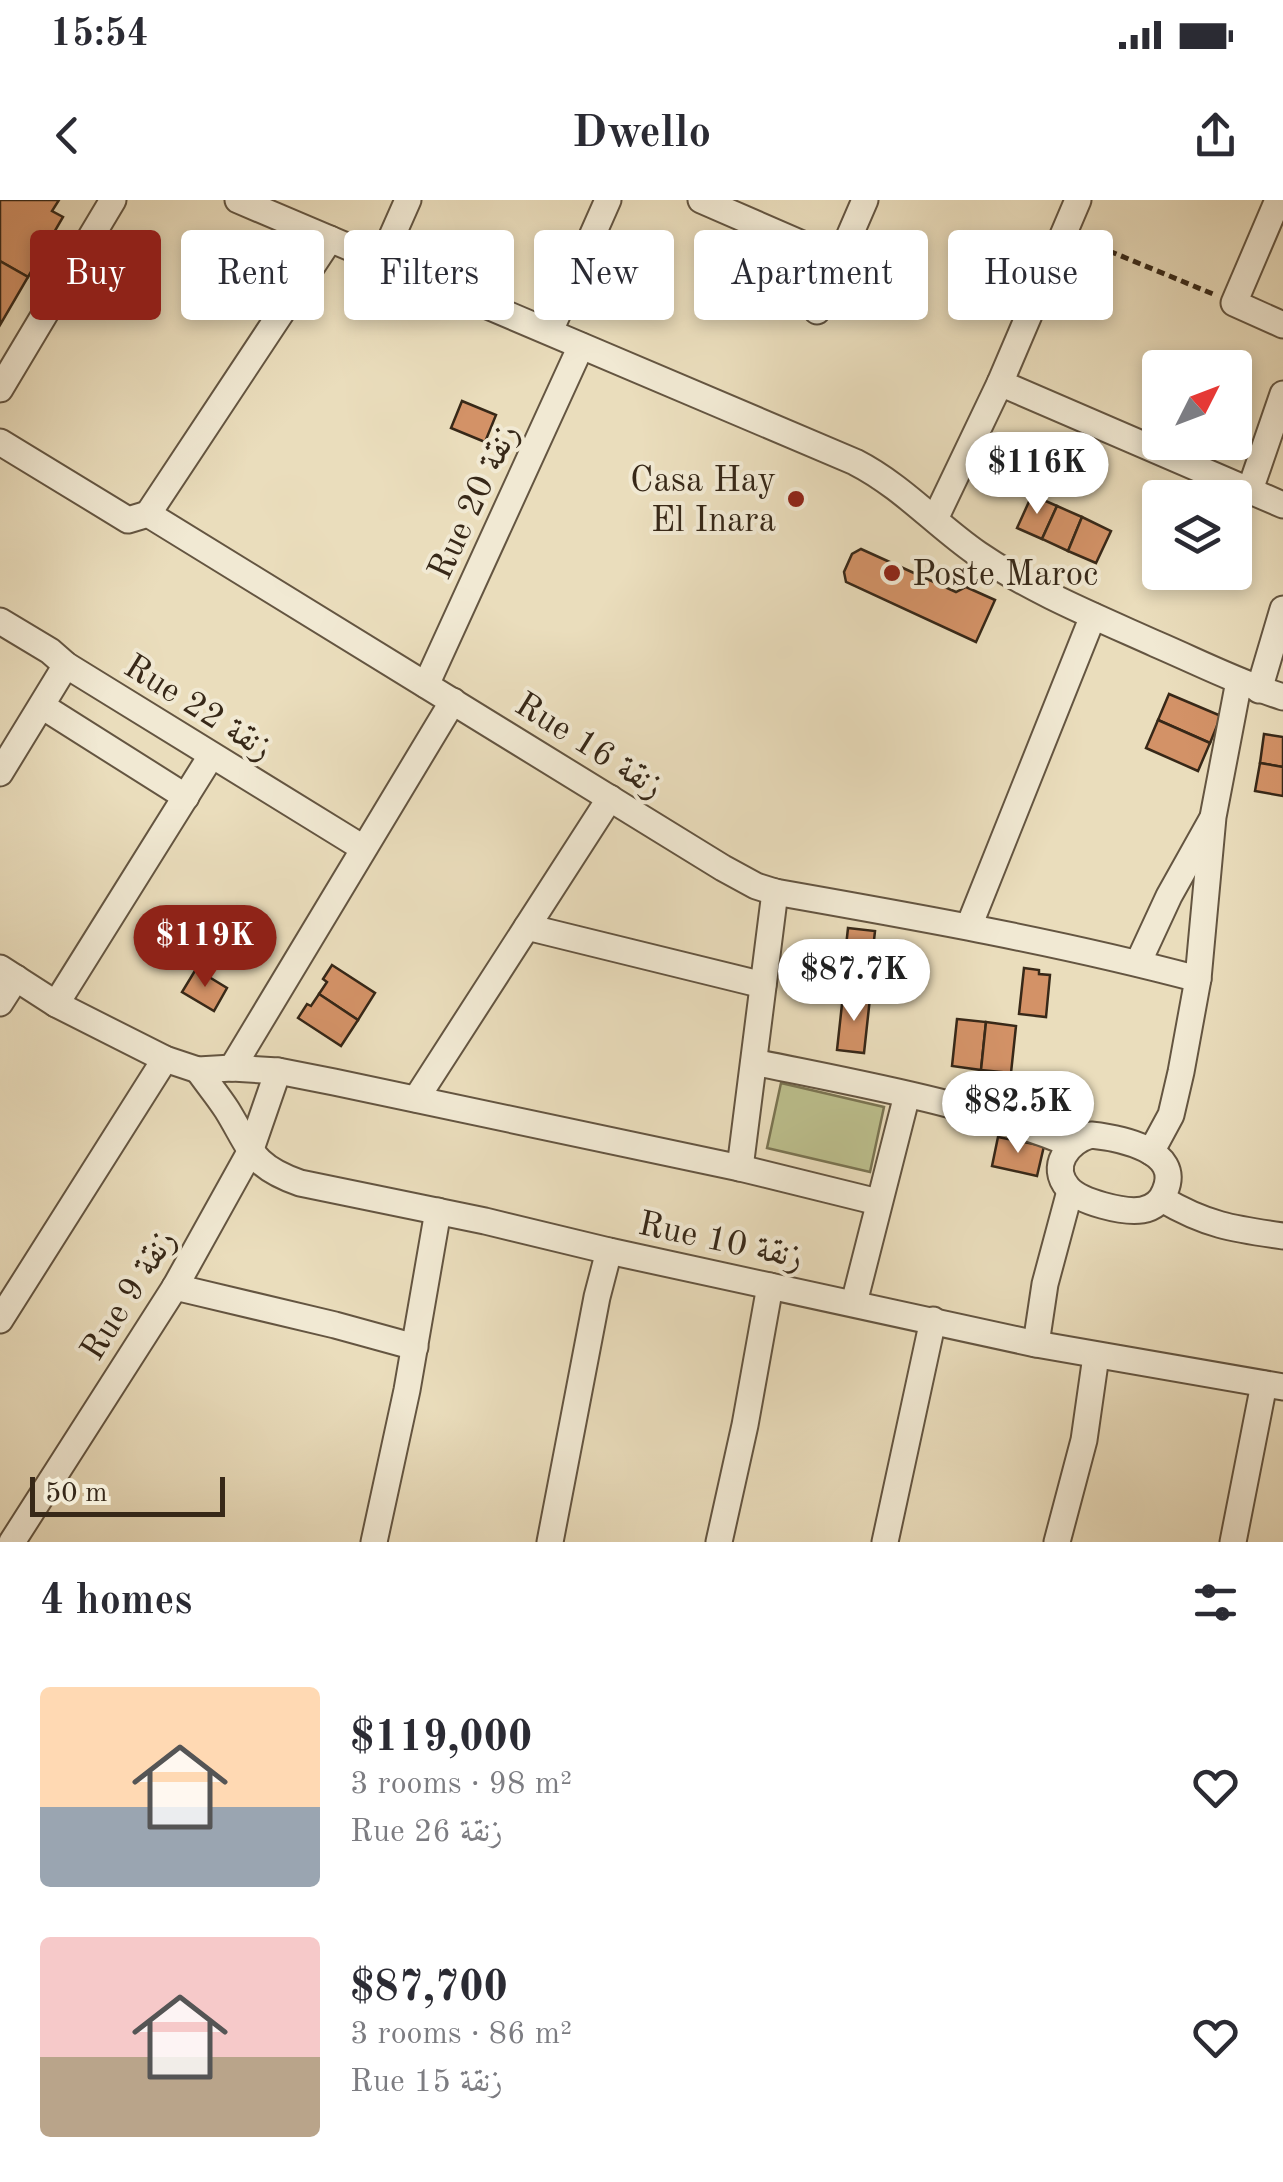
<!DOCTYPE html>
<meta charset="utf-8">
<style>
:root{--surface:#fff;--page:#f2f2f3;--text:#2b2b33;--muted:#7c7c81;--accent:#8f2418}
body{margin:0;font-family:"Old Standard TT",Amiri,serif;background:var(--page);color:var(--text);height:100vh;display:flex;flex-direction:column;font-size:38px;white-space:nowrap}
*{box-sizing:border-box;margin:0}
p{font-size:32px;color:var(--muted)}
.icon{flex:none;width:55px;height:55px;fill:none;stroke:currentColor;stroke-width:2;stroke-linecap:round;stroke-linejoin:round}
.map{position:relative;height:1342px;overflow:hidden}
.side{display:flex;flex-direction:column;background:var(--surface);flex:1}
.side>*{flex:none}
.banner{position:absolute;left:30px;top:30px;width:1225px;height:90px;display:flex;gap:20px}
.needle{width:65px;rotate:48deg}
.buttons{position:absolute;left:1142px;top:150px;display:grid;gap:20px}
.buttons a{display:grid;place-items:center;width:110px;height:110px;border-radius:10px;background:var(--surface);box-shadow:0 5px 15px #0003;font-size:50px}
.scale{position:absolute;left:30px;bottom:25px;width:195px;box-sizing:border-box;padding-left:10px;border:5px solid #372818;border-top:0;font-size:28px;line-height:35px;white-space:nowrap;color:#372818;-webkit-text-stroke:8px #f1e9d3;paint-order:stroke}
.price{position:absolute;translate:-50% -85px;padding:0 22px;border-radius:35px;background:#fff;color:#222;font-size:32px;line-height:65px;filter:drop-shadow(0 2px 5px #0008)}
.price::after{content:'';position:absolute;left:50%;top:60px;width:30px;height:22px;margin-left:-15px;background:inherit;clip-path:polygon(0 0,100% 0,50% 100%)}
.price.on{background:var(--accent);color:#fff}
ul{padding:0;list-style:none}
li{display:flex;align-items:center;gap:30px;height:250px;padding:0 40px}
li span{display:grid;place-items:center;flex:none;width:280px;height:200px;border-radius:10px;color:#555}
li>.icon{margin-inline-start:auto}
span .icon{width:120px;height:120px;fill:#fffc;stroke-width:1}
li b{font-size:42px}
h2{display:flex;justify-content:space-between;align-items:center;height:120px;padding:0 40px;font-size:42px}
.pill{padding:0 35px;border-radius:10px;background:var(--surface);box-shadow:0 5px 15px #0003;font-size:35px;line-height:90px}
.pill.on{background:var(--accent);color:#fff}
.status{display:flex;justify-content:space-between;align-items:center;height:70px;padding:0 50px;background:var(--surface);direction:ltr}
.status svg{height:28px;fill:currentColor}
header{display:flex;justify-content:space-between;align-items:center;height:130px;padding:0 40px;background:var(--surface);font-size:45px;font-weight:600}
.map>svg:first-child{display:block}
.green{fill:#bcbf8d;stroke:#7a7452;stroke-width:2.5}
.building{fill:#d39267;stroke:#372818;stroke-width:2.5}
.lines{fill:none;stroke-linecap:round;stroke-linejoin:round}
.street-casing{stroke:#645541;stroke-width:29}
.path{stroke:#372818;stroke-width:5;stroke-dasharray:8 5;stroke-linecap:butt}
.street{stroke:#f1e9d3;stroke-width:25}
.poi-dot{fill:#8f2418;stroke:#f1e9d3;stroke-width:4}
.labels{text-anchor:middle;stroke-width:8;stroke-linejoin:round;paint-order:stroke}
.poi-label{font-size:35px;fill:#372818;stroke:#f1e9d3;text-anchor:end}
.street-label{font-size:35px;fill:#372818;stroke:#f1e9d3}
</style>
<div class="status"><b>15:54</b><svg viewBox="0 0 49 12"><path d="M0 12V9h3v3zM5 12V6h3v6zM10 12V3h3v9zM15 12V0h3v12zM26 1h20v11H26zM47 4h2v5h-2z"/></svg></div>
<header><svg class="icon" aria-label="back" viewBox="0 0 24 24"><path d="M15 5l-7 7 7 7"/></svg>Dwello<svg class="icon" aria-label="share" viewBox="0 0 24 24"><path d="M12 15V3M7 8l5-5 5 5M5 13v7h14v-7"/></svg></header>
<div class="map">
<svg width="1283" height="1342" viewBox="0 0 1283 1342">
<rect width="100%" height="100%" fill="#eaddbc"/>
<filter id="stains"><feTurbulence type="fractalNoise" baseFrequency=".002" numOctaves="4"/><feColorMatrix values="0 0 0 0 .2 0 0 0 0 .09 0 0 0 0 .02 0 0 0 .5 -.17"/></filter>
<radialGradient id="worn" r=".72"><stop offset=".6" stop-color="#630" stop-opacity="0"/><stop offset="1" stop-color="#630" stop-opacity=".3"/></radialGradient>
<!-- green -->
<polygon class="green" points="781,883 884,907 870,972 767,948"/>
<!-- building -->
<g class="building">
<polygon points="0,0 59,0 52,11 63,17 28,77 0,61"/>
<polygon points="0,61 28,77 0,125"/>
<polygon points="462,201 496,215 485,242 451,228"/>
<polygon points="1032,295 1057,306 1042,339 1017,328"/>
<polygon points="1057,306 1082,317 1068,351 1042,339"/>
<polygon points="1082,317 1111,331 1096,363 1068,351"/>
<polygon points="861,349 956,392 966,387 995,400 976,442 846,382 844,372 852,354"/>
<polygon points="1169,494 1221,516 1210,543 1158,520"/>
<polygon points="1158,520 1210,543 1198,571 1146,548"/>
<polygon points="1264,534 1283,537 1283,567 1260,563"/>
<polygon points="1260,563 1283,567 1283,596 1255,591"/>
<polygon points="848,728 875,731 870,777 843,774"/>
<polygon points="332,765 375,793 358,820 319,794 327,782 323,779"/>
<polygon points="1024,768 1039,770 1039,774 1050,775 1046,817 1019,814"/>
<polygon points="196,769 227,788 214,811 182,792"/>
<polygon points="319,794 358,820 341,846 298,818 307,804 311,806"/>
<polygon points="843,795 870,798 864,853 837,850"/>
<polygon points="957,819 986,822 981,870 952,866"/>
<polygon points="986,822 1016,826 1011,873 981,870"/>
<polygon points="998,937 1044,946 1037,976 992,966"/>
</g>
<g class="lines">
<!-- street casing -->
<g class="street-casing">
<g id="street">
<path d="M238,0L855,262C902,286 936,325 978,354C1032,391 1096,417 1156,444C1198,462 1239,483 1283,497"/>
<polyline points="701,0 839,60"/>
<polyline points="1278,0 1234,103 1283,125"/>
<polyline points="381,61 408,0"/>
<polyline points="817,111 865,0"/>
<polyline points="550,131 608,0"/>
<polyline points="1000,183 1283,305"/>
<polyline points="0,189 113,0"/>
<path d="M0,242L128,320L148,314L723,668L756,686L775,692C917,717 1059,742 1198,779"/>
<polyline points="1250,290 1283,194"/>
<polyline points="148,314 330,39"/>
<polyline points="935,319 1000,183 1078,0"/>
<polyline points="0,421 50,451 66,465 363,648"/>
<polyline points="426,485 581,146"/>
<polyline points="1259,490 1283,409"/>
<polyline points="42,506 186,597"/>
<polyline points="0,573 66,465"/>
<polyline points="969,726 1093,416"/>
<polyline points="527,727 763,785"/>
<polyline points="1138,763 1169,696 1211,621"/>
<polyline points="0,768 56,804 165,859 198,870 232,868 278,871 334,882 740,968 878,1002"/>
<polyline points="0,803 16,778"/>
<polyline points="56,804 211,556"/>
<path d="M754,862C860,884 971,903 1071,944"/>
<polyline points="232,868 453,501"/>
<path d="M198,870C207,883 218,896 227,910C251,949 251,966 300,983L485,1021L609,1051L1036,1144L1283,1187"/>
<polyline points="416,899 610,598"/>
<path d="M1091,935C1119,938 1183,950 1165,991C1161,1002 1153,1008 1142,1010C1124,1013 1080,1002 1068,988C1049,966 1068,942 1091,935Z"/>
<polyline points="1151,952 1171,915 1181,872 1198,779 1213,617 1239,481"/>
<polyline points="740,968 775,692"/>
<path d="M1162,999C1206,1025 1233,1029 1283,1036"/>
<polyline points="175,1087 335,1125 415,1147"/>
<polyline points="854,1103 907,895"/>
<polyline points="0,1120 165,859"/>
<polyline points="1036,1144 1045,1084 1070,991"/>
<polyline points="12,1342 175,1087 250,952 278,871"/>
<polyline points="374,1342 407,1190 438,1011"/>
<polyline points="550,1342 597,1097 609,1051"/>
<polyline points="719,1342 745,1225 770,1086"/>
<polyline points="885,1342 933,1120"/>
<polyline points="1057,1342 1084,1240 1096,1156"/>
<polyline points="1233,1342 1264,1184"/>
</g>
</g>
<!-- path -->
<polyline class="path" points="1085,41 1213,94"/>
<!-- street -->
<use href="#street" class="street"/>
</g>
<!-- markers -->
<g class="poi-dot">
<circle cx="796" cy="299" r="10"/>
<circle cx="892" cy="373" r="10"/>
</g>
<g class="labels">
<!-- poi labels -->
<g class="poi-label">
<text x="776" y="291">Casa Hay<tspan x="776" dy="40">El Inara</tspan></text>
<text x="912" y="385" text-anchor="start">Poste Maroc</text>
</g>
<!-- street labels -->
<g class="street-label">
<text transform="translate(472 301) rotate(-65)" y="12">Rue 20 زنقة</text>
<text transform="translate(199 506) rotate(32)" y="12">Rue 22 زنقة</text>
<text transform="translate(590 544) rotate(32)" y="12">Rue 16 زنقة</text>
<text transform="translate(721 1039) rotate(12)" y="12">Rue 10 زنقة</text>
<text transform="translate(127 1094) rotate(-58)" y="12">Rue 9 زنقة</text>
</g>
</g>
<rect width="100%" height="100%" filter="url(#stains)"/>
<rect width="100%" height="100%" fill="url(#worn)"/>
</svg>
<div class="buttons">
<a><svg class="needle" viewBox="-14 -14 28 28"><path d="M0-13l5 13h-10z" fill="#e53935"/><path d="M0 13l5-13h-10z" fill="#7c7c81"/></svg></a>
<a><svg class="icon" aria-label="layers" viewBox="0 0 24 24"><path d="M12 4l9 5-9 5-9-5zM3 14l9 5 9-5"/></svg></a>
</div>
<div class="scale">50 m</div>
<b class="price" style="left:1037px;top:317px">$116K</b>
<b class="price on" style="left:205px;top:790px">$119K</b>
<b class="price" style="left:854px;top:824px">$87.7K</b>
<b class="price" style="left:1018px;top:956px">$82.5K</b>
<div class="banner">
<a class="pill on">Buy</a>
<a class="pill">Rent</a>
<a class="pill">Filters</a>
<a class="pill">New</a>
<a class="pill">Apartment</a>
<a class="pill">House</a>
</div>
</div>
<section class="side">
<h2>4 homes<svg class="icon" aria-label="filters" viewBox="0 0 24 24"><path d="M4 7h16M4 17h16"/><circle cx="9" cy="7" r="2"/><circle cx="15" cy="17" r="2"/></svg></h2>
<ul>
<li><span style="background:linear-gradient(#ffd9b3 60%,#9aa5b1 0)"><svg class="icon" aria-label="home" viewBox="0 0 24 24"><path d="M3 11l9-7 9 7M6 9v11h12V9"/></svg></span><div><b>$119,000</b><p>3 rooms · 98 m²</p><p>Rue 26 زنقة</p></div><svg class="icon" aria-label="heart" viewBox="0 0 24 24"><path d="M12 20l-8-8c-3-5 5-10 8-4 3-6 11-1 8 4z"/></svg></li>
<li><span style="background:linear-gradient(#f6c9c9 60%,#b9a48a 0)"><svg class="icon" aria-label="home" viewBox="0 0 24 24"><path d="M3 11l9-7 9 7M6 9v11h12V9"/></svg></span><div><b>$87,700</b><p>3 rooms · 86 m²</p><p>Rue 15 زنقة</p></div><svg class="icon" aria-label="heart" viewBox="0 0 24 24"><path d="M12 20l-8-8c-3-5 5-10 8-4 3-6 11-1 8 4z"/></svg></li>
</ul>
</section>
